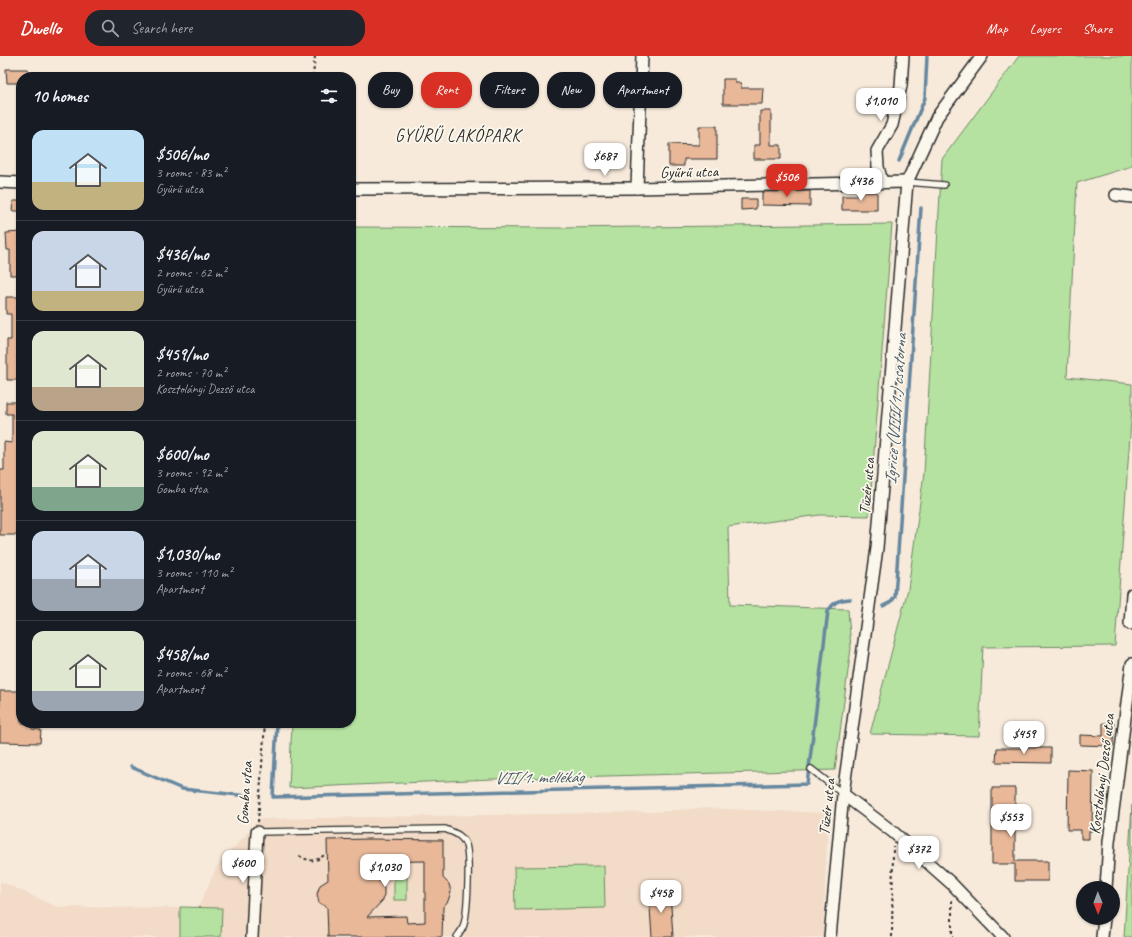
<!DOCTYPE html>
<meta charset="utf-8">
<style>
:root{--surface:#171b24;--page:#20242c;--text:#f1f3f6;--muted:#9ea1a6;--line:#363941;--accent:#d93025}
body{margin:0;font-family:Caveat,sans-serif;background:var(--page);color:var(--text);height:100vh;display:flex;flex-direction:column;font-size:15px;white-space:nowrap}
*{box-sizing:border-box;margin:0}
p{font-size:13px;color:var(--muted)}
.icon{flex:none;width:22px;height:22px;fill:none;stroke:currentColor;stroke-width:2;stroke-linecap:round;stroke-linejoin:round}
.map{position:relative;flex:1;overflow:hidden}
.details{position:absolute;left:16px;top:16px;width:340px;height:656px;display:flex;flex-direction:column;background:var(--surface);border-radius:16px;box-shadow:0 1px 3px #0004}
.details>*{flex:none}
.banner{position:absolute;left:368px;top:16px;width:380px;height:36px;display:flex;gap:8px}
.needle{width:26px;rotate:179deg}
.controls{position:absolute;left:1076px;top:825px;display:grid;gap:8px}
.controls a{display:grid;place-items:center;width:44px;height:44px;border-radius:50%;background:var(--surface);box-shadow:0 1px 3px #0004;font-size:20px}
.price{position:absolute;translate:-50% -34px;padding:0 9px;border-radius:8px;background:#fff;color:#222;font-size:13px;line-height:26px;filter:drop-shadow(0 1px 2px #0008)}
.price::after{content:'';position:absolute;left:50%;top:24px;width:12px;height:9px;margin-left:-6px;background:inherit;clip-path:polygon(0 0,100% 0,50% 100%)}
.price.on{background:var(--accent);color:#fff}
ul{padding:0;list-style:none}
li{display:flex;align-items:center;gap:12px;height:100px;padding:0 16px}
li+li{border-top:1px solid var(--line)}
li span{display:grid;place-items:center;flex:none;width:112px;height:80px;border-radius:12px;color:#555}
li>.icon{margin-inline-start:auto}
span .icon{width:48px;height:48px;fill:#fffc;stroke-width:1}
li b{font-size:17px}
h2{display:flex;justify-content:space-between;align-items:center;height:48px;padding:0 16px;font-size:17px}
.chip{padding:0 14px;border-radius:16px;background:var(--surface);box-shadow:0 1px 3px #0004;font-size:14px;line-height:36px}
.chip.on{background:var(--accent);color:#fff}
header{display:flex;align-items:center;gap:24px;box-sizing:border-box;height:56px;padding:0 20px;background:var(--accent);color:#fff}
header strong{font-size:19px}
nav{display:flex;gap:22px;margin-inline-start:auto;font-size:14px}
.search{width:280px;height:36px;background:var(--page);display:flex;align-items:center;gap:10px;box-sizing:border-box;padding:0 14px;border-radius:16px;color:var(--muted);font-size:15px}
.map>svg:first-child{display:block}
.built{fill:#f2dbc7}
.green{fill:#b5e2a0;stroke:#708666}
.lines{fill:none;stroke-linecap:round;stroke-linejoin:round}
.stream{stroke:#66879f;stroke-width:3.5}
.building{fill:#e8b899;stroke:#2b2b2b;fill-rule:evenodd}
.service-casing{stroke:#2b2b2b;stroke-width:8}
.minor-casing{stroke:#2b2b2b;stroke-width:14}
.path{stroke:#2b2b2b;stroke-width:2;stroke-dasharray:3 3;stroke-linecap:butt}
.service{stroke:#fbf7ec;stroke-width:5.5}
.minor{stroke:#fbf7ec;stroke-width:11}
.labels{text-anchor:middle;stroke-width:3.5;stroke-linejoin:round;paint-order:stroke}
.street-label{font-size:16px;fill:#2b2b2b;stroke:#fbf7ec}
.neighbourhood-label{font-size:17px;letter-spacing:1px;fill:#2b2b2b;stroke:#fbf7ec}
.water-label{font-size:17px;font-style:italic;fill:#495965;stroke:#fbf7ec}
</style>
<header>
<strong>Dwello</strong>
<div class="search"><svg class="icon" aria-label="search" viewBox="0 0 24 24"><circle cx="10" cy="10" r="6"/><path d="M15 15l6 6"/></svg>Search here</div>
<nav><a>Map</a><a>Layers</a><a>Share</a></nav>
</header>
<div class="map">
<svg width="1132" height="881" viewBox="0 0 1132 881">
<rect width="100%" height="100%" fill="#f7eadb"/>
<filter id="ink" filterUnits="userSpaceOnUse"><feTurbulence type="fractalNoise" baseFrequency=".025" numOctaves="2"/><feDisplacementMap in="SourceGraphic" scale="8" xChannelSelector="R" yChannelSelector="G"/><feConvolveMatrix kernelMatrix="1 2 1 2 8 2 1 2 1" color-interpolation-filters="sRGB"/></filter>
<g filter="url(#ink)">
<!-- built -->
<polygon class="built" points="701,752 828,757 823,881 0,881 0,825 57,851 198,852 217,810 260,763 656,756"/>
<!-- green -->
<g class="green">
<polygon points="1019,0 1132,0 1132,110 1077,127 1067,321 1132,328 1132,351 1115,590 983,591 979,680 870,678 908,533 924,417 942,103"/>
<polygon points="892,168 869,460 820,459 728,471 730,549 848,553 851,592 835,714 492,723 289,732 292,667 351,667 351,171 559,172"/>
<polygon points="1132,749 1132,881 1124,881"/>
<polygon points="604,810 605,852 515,854 514,811"/>
<rect x="394" y="821" width="13" height="23"/>
<polygon points="180,851 222,852 221,881 180,881"/>
</g>
<g class="lines">
<!-- stream -->
<g class="stream">
<polyline points="899,105 925,42 927,0"/>
<polyline points="883,550 891,546 895,541 921,152"/>
<path d="M277,667L273,741L807,728L828,555C835,545 838,544 850,543"/>
<polyline points="131,711 182,733 248,740"/>
</g>
</g>
<!-- building -->
<g class="building">
<polygon points="6,13 28,13 28,21 21,21 21,27 7,27"/>
<polygon points="723,23 735,23 735,27 741,27 741,32 763,32 762,48 723,48"/>
<polygon points="760,55 771,55 771,89 781,89 781,103 754,103 754,89 760,89"/>
<polygon points="699,70 717,70 717,103 684,103 684,110 669,110 669,88 699,89"/>
<polygon points="810,135 810,150 762,149 762,136"/>
<polygon points="857,136 877,136 877,154 842,154 842,140 857,140"/>
<polygon points="741,143 756,143 756,153 741,154"/>
<polygon points="13,145 21,145 21,155 12,155"/>
<polygon points="21,176 21,219 10,219 10,194 7,194 6,177"/>
<polygon points="6,241 21,241 21,324 7,324 7,284 11,284 11,258 6,258"/>
<polygon points="6,346 21,346 21,479 0,479 0,414 4,414 4,386 12,387 12,358 6,358"/>
<polygon points="0,635 20,635 21,667 32,667 32,673 41,674 40,687 0,686"/>
<polygon points="1103,667 1114,667 1113,690 1080,689 1080,679 1103,680"/>
<polygon points="997,692 1051,692 1051,707 996,706"/>
<polygon points="1068,714 1093,715 1092,775 1089,775 1089,783 1081,783 1081,774 1067,774"/>
<polygon points="992,732 1015,732 1015,805 1048,805 1048,825 1015,825 1015,808 992,808"/>
<path d="M369,783L443,784V822L449,828L451,836L448,845L443,851L442,881H328L327,851L319,847L317,838L320,829L328,824L327,784ZM425,805V866L407,867L406,860L367,861L383,844L384,838V832L380,826L376,822L371,821V806Z"/>
<polygon points="670,835 673,881 652,881 649,837"/>
</g>
<g class="lines">
<!-- service casing -->
<g class="service-casing">
<g id="service">
<polyline points="907,126 944,129"/>
<polyline points="811,713 843,738"/>
<path d="M257,776L445,773C454,777 463,779 466,789C470,802 468,859 463,871C462,874 459,878 457,881"/>
</g>
</g>
<!-- minor casing -->
<g class="minor-casing">
<g id="minor">
<polyline points="0,126 21,127"/>
<polyline points="882,126 878,111 877,95 892,69 901,30 903,0"/>
<polyline points="637,132 642,0"/>
<polyline points="351,133 637,132 907,126"/>
<polyline points="1116,139 1132,141"/>
<polyline points="1130,568 1132,538"/>
<polyline points="843,738 893,776 952,828 1003,881"/>
<polyline points="1106,832 1109,786 1132,608"/>
<polyline points="252,881 257,776"/>
<polyline points="830,881 843,738 877,492 907,126 937,61 982,0"/>
<polyline points="1102,881 1104,862"/>
</g>
</g>
<!-- path -->
<g class="path">
<polyline points="313,21 315,0"/>
<polyline points="258,766 265,667"/>
<path d="M299,800C309,805 315,807 324,799"/>
<polyline points="952,844 952,881"/>
<polyline points="892,881 893,790"/>
</g>
<!-- service -->
<use href="#service" class="service"/>
<!-- minor -->
<use href="#minor" class="minor"/>
</g>
</g>
<g class="labels">
<!-- street labels -->
<g class="street-label">
<text transform="translate(689 115) rotate(-1)" y="6">Gyűrű utca</text>
<text transform="translate(866 430) rotate(-85)" y="6">Tüzér utca</text>
<text transform="translate(1101 718) rotate(-83)" y="6">Kosztolányi Dezső utca</text>
<text transform="translate(244 737) rotate(-86)" y="6">Gomba utca</text>
<text transform="translate(826 751) rotate(-84)" y="6">Tüzér utca</text>
</g>
<!-- neighbourhood labels -->
<g class="neighbourhood-label">
<text x="458" y="85">GYŰRŰ LAKÓPARK</text>
</g>
<!-- water labels -->
<g class="water-label">
<text transform="translate(895 353) rotate(-86)" y="6">Igrice (VIII/1.) csatorna</text>
<text transform="translate(539 721) rotate(-1)" y="6">VII/1. mellékág</text>
</g>
</g>
</svg>
<div class="controls">
<a><svg class="needle" viewBox="-14 -14 28 28"><path d="M0-13l5 13h-10z" fill="#e53935"/><path d="M0 13l5-13h-10z" fill="#9ea1a6"/></svg></a>
</div>
<b class="price" style="left:881px;top:66px">$1,010</b>
<b class="price" style="left:605px;top:121px">$687</b>
<b class="price on" style="left:787px;top:142px">$506</b>
<b class="price" style="left:861px;top:146px">$436</b>
<b class="price" style="left:1024px;top:699px">$459</b>
<b class="price" style="left:1011px;top:782px">$553</b>
<b class="price" style="left:919px;top:814px">$372</b>
<b class="price" style="left:243px;top:828px">$600</b>
<b class="price" style="left:385px;top:832px">$1,030</b>
<b class="price" style="left:661px;top:858px">$458</b>
<div class="banner">
<a class="chip">Buy</a>
<a class="chip on">Rent</a>
<a class="chip">Filters</a>
<a class="chip">New</a>
<a class="chip">Apartment</a>
</div>
<section class="details">
<h2>10 homes<svg class="icon" aria-label="filters" viewBox="0 0 24 24"><path d="M4 7h16M4 17h16"/><circle cx="9" cy="7" r="2"/><circle cx="15" cy="17" r="2"/></svg></h2>
<ul>
<li><span style="background:linear-gradient(#bfe0f5 65%,#c2b280 0)"><svg class="icon" aria-label="home" viewBox="0 0 24 24"><path d="M3 11l9-7 9 7M6 9v11h12V9"/></svg></span><div><b>$506/mo</b><p>3 rooms · 83 m²</p><p>Gyűrű utca</p></div></li>
<li><span style="background:linear-gradient(#c9d6e8 75%,#c2b280 0)"><svg class="icon" aria-label="home" viewBox="0 0 24 24"><path d="M3 11l9-7 9 7M6 9v11h12V9"/></svg></span><div><b>$436/mo</b><p>2 rooms · 62 m²</p><p>Gyűrű utca</p></div></li>
<li><span style="background:linear-gradient(#dfe7d0 70%,#b9a48a 0)"><svg class="icon" aria-label="home" viewBox="0 0 24 24"><path d="M3 11l9-7 9 7M6 9v11h12V9"/></svg></span><div><b>$459/mo</b><p>2 rooms · 70 m²</p><p>Kosztolányi Dezső utca</p></div></li>
<li><span style="background:linear-gradient(#dfe7d0 70%,#7fa58c 0)"><svg class="icon" aria-label="home" viewBox="0 0 24 24"><path d="M3 11l9-7 9 7M6 9v11h12V9"/></svg></span><div><b>$600/mo</b><p>3 rooms · 92 m²</p><p>Gomba utca</p></div></li>
<li><span style="background:linear-gradient(#c9d6e8 60%,#9aa5b1 0)"><svg class="icon" aria-label="home" viewBox="0 0 24 24"><path d="M3 11l9-7 9 7M6 9v11h12V9"/></svg></span><div><b>$1,030/mo</b><p>3 rooms · 110 m²</p><p>Apartment</p></div></li>
<li><span style="background:linear-gradient(#dfe7d0 75%,#9aa5b1 0)"><svg class="icon" aria-label="home" viewBox="0 0 24 24"><path d="M3 11l9-7 9 7M6 9v11h12V9"/></svg></span><div><b>$458/mo</b><p>2 rooms · 68 m²</p><p>Apartment</p></div></li>
</ul>
</section>
</div>
